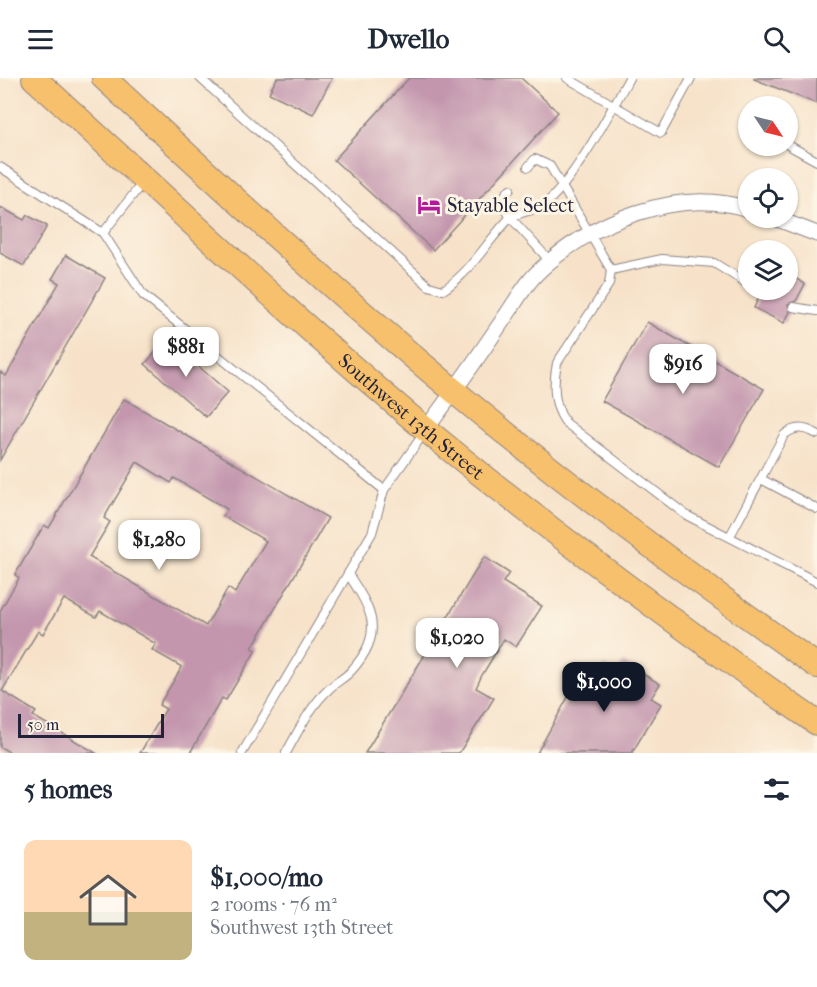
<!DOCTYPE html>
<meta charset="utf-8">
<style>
:root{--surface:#fff;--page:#f2f2f3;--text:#1f2937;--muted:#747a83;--line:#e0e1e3;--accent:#111827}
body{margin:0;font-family:"IM FELL French Canon",serif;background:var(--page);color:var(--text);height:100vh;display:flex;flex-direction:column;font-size:22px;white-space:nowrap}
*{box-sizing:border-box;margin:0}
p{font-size:20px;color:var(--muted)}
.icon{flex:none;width:33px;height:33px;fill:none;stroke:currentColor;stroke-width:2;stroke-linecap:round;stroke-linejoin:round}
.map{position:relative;height:675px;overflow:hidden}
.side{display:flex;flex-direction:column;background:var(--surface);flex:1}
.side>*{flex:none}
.needle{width:39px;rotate:125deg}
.buttons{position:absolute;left:738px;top:18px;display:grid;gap:12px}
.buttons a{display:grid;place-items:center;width:60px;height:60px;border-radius:50%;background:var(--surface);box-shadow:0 2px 4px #0004;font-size:30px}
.scale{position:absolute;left:18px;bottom:15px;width:146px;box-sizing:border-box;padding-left:6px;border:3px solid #22223b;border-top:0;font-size:16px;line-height:21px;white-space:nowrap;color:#22223b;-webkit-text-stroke:4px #fcf5e5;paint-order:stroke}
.price{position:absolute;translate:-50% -51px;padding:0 14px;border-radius:12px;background:#fff;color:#222;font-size:20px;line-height:39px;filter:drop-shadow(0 2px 3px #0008)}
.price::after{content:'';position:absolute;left:50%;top:36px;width:18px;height:14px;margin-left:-9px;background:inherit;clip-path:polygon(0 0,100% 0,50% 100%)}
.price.current{background:var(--accent);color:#fff}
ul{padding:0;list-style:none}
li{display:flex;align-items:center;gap:18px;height:150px;padding:0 24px}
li+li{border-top:2px solid var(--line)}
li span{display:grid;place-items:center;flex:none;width:168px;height:120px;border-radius:12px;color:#555}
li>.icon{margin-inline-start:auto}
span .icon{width:72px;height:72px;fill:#fffc;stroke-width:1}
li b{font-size:26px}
h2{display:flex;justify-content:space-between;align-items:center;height:72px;padding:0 24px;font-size:26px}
header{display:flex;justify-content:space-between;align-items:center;height:78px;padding:0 24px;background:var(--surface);font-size:27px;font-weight:700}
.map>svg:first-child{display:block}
.building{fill:#c396ad;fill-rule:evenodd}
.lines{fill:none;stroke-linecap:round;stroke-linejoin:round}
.lane-casing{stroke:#8c8282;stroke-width:10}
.street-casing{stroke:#8c8282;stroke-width:17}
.primary-casing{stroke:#8c8282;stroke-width:26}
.lane{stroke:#fff;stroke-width:8}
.street{stroke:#fff;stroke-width:15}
.primary{stroke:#f7c06c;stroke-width:24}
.labels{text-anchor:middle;stroke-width:6;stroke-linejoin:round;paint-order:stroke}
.poi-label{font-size:20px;fill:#22223b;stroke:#fcf5e5;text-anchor:start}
.street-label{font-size:20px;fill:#22223b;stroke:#fcf5e5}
</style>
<header><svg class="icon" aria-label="menu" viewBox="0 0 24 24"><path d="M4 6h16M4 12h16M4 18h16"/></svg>Dwello<svg class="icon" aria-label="search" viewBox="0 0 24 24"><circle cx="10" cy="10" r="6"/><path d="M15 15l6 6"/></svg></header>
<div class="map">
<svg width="817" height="675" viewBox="0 0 817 675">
<rect width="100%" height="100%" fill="#fcf5e5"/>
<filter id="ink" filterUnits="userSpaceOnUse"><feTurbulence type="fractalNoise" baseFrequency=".0167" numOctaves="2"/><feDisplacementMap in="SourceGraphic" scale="12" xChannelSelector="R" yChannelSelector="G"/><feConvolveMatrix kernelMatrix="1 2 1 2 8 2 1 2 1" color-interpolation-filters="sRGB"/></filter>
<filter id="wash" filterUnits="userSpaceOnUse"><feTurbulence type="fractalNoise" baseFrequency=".008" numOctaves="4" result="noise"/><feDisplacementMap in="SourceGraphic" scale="24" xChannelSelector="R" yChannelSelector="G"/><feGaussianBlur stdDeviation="1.35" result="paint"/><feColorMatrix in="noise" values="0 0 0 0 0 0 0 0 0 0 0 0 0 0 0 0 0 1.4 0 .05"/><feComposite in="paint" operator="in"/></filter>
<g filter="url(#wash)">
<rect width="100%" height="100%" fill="#f7e2c9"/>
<g id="blocks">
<!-- building -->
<g class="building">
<polygon points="277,0 332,0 313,36 269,15"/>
<polygon points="409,0 521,0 558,34 433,172 334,82"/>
<polygon points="817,0 817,26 754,1 754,0"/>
<polygon points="0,129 24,142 27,137 47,148 24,188 0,175"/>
<polygon points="66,177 105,200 0,382 0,294 6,298 59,205 52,201"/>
<polygon points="788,196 805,206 796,223 788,226 790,234 784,245 754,230 759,219 767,217 767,212 788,212"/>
<polygon points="647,244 764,311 719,389 602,323"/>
<polygon points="167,261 228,314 206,339 145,286"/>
<path d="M124,321L328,440L252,570L256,572L226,622L222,620L190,675H140L166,631L159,627L182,589L152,572L156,566L100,533L96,539L64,521L43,556L38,553L2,613L36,634L33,638L96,675H11L0,669V533L19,500L15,497L44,447L49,450ZM137,384L171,405L174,400L227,431L223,438L266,463L235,515L228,510L206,548L89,479L110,444L104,440Z"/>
<polygon points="484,479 509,495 503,504 542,528 516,569 504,561 482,597 476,610 494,620 486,633 459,675 365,675"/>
<polygon points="623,584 660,606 651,620 661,626 632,675 537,675 572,612 566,608 579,587 597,598 604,587 617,595"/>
</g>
</g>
</g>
<g filter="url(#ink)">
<use href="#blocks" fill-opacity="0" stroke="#8c8282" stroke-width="1.5"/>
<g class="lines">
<!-- lane casing -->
<g class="lane-casing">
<g id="lane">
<path d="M200,0L429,208L443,212C470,195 486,165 508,142C517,133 532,134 542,128C570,110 612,31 629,0"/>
<polyline points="567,0 661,55 691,0"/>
<polyline points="788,67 817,83"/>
<polyline points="0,89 103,155 143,217 384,412 372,455 242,675"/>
<path d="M528,89L535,81L550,88L611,192L609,206L557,285C553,305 553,328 566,345L686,437L817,504"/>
<polyline points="510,111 501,122 510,139 550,183"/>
<polyline points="103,155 143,104"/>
<polyline points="611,192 662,181 714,185 748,206"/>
<polyline points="757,212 762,214"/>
<polyline points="793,229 817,233"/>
<polyline points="761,401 817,431"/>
<polyline points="384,412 424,355"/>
<path d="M730,458L784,357C795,348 804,349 817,356"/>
<path d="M286,675C299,652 310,628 330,610C336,604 345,600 351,593C385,556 373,533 348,496"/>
</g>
</g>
<!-- street casing -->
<g class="street-casing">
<g id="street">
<polyline points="775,140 817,156"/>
<path d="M426,351C453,315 478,279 503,242C514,227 524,207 538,194C589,144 678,108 748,131"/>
</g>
</g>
<!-- primary casing -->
<g class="primary-casing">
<g id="primary">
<path id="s1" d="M34,0C164,118 291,239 425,351C551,455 683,551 817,645"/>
<path d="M104,0C219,107 334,213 454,313C570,410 693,500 817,588"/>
</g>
</g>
<!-- lane -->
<use href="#lane" class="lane"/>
<!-- street -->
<use href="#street" class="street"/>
<!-- primary -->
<use href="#primary" class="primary"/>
</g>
</g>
<!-- icons -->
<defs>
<g id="hotel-bare" transform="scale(1.8)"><path d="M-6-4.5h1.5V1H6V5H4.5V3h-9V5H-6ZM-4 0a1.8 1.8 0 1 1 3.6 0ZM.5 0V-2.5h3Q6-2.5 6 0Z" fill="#b5179e" stroke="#fcf5e5" stroke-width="2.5" paint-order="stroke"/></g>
</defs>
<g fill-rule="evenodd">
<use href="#hotel-bare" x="429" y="127"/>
</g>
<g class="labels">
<!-- poi labels -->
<g class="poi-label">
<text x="447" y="134">Stayable Select</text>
</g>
<!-- street labels -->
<g class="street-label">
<text dy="7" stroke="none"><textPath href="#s1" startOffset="507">Southwest 13th Street</textPath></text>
</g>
</g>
</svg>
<div class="buttons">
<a><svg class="needle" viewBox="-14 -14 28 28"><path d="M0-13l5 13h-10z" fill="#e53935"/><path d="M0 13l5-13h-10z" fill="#747a83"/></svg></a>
<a><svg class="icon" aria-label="locate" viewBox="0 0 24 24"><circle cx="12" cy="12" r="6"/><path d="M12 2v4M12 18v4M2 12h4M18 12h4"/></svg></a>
<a><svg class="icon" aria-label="layers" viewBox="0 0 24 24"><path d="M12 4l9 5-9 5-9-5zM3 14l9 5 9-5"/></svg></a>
</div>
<div class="scale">50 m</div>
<b class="price" style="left:186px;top:300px">$881</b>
<b class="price" style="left:683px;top:317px">$916</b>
<b class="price" style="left:159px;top:493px">$1,280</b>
<b class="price" style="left:457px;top:591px">$1,020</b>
<b class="price current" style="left:604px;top:635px">$1,000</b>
</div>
<section class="side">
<h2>5 homes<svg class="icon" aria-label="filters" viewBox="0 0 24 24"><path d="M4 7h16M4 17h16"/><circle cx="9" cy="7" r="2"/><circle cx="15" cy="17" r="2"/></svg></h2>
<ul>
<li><span style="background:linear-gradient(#ffd9b3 60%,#c2b280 0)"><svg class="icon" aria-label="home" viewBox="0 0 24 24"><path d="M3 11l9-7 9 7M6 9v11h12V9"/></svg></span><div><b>$1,000/mo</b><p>2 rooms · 76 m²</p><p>Southwest 13th Street</p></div><svg class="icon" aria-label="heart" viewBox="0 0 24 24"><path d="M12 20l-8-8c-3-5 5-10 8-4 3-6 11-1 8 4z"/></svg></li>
</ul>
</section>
